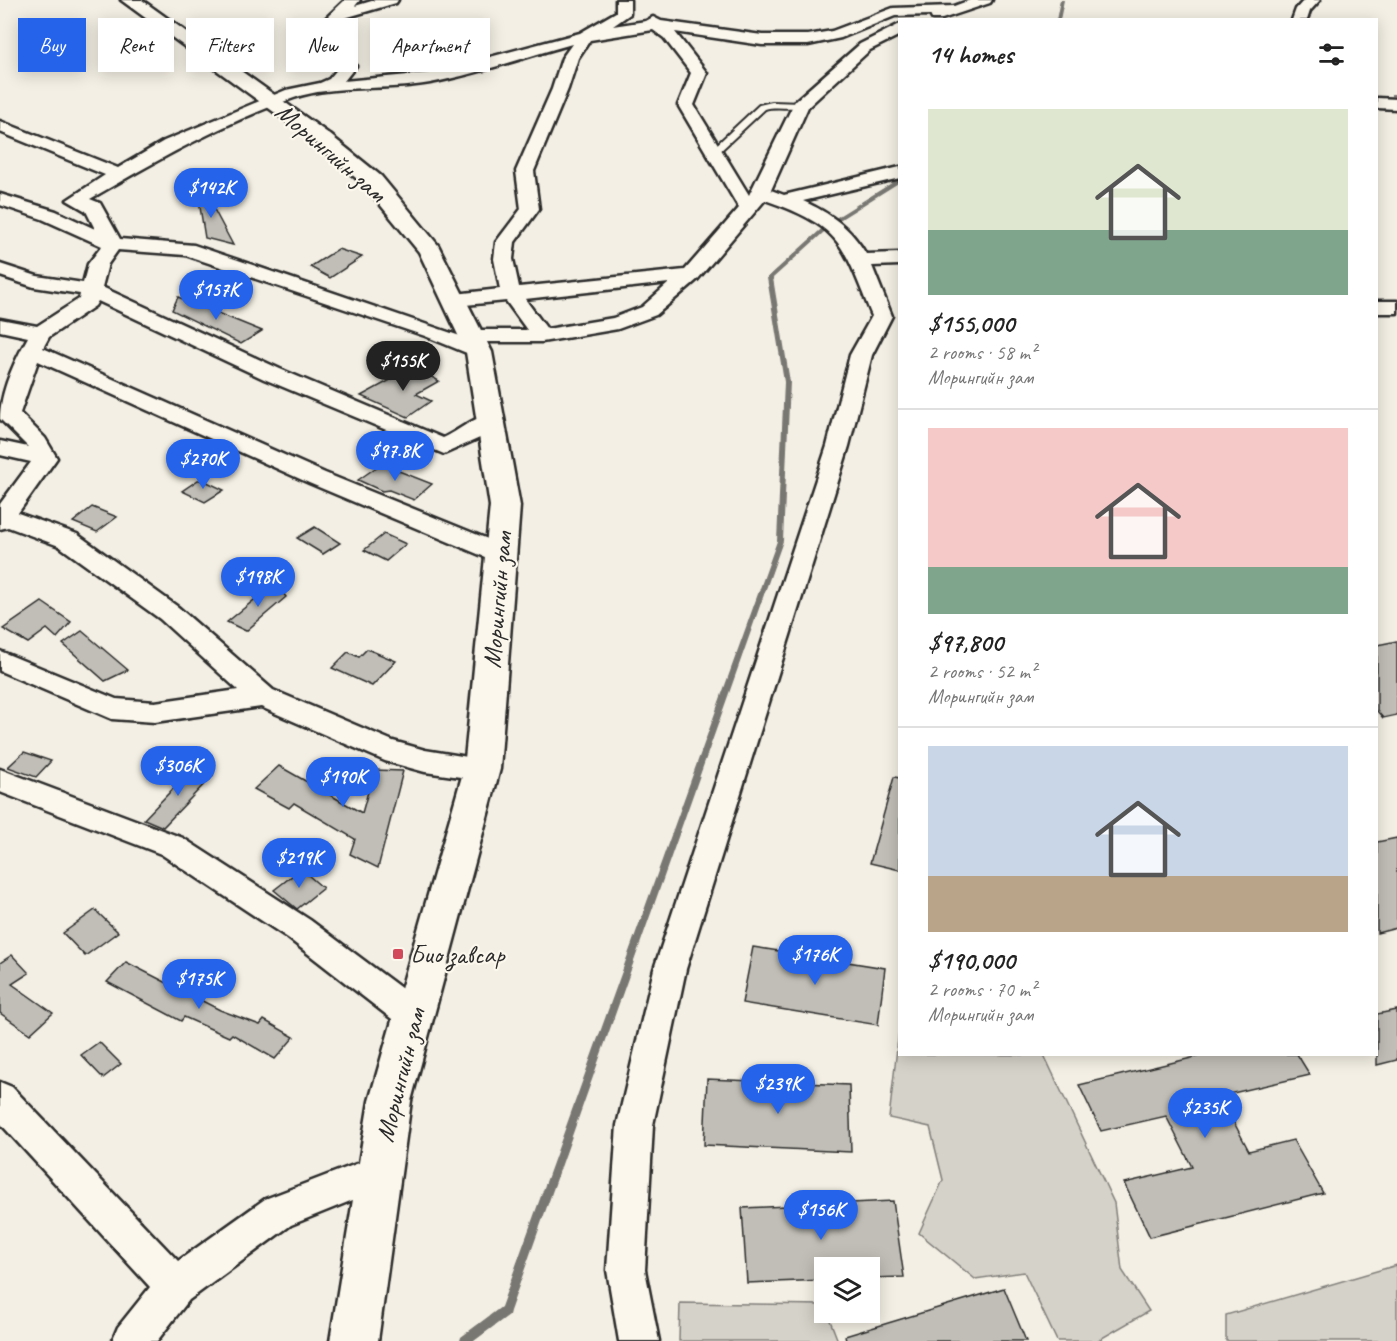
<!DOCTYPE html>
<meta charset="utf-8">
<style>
:root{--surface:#fff;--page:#f6f6f6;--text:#222;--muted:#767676;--line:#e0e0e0;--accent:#2563eb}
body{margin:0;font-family:Caveat,sans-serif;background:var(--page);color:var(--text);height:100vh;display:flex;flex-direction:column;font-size:22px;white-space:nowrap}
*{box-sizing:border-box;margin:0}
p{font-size:20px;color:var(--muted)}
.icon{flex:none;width:33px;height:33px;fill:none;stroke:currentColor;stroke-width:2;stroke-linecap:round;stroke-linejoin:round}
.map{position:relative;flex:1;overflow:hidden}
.drawer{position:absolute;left:898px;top:18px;width:480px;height:1038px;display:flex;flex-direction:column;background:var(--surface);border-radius:0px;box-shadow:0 3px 15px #0003}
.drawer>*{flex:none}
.hud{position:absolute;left:18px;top:18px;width:570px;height:54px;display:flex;gap:12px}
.controls{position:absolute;left:814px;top:1257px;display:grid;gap:12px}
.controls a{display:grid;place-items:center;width:66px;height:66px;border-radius:0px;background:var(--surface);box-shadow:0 3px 15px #0003;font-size:30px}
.price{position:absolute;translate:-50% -51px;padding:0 14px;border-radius:21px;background:var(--accent);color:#fff;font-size:20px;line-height:39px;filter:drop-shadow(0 2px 3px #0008)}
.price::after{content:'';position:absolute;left:50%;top:36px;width:18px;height:14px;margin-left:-9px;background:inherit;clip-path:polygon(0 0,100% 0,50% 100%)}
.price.active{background:#222;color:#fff}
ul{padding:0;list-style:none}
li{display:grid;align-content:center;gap:12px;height:318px;padding:0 30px}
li+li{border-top:2px solid var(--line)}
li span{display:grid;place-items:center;height:186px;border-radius:0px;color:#555}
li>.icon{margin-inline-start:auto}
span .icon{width:108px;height:108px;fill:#fffc;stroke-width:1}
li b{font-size:26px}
h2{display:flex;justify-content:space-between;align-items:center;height:72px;padding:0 30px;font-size:26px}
.tag{padding:0 21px;border-radius:0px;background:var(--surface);box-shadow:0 3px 15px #0003;font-size:21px;line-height:54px}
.tag.active{background:var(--accent);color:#fff}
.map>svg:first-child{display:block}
.green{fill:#d5d2c9;stroke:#807e7a;stroke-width:1.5}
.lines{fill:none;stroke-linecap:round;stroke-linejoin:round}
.stream{fill:#787772;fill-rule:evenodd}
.building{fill:#c0beb6;stroke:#2b2b2b;stroke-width:1.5}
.lane-casing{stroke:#2b2b2b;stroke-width:4}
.street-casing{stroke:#2b2b2b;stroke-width:5}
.secondary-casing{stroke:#2b2b2b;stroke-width:5}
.lane{fill:#fbf7ec;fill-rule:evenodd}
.street{fill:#fbf7ec;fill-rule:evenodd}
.secondary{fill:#fbf7ec;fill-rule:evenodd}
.poi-dot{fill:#d1495b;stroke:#fbf7ec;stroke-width:2}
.labels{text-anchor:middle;stroke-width:4.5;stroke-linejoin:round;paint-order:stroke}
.street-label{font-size:26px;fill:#2b2b2b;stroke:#fbf7ec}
.poi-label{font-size:26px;fill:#2b2b2b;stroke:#fbf7ec;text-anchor:start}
</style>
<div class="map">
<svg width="1397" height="1341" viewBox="0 0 1397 1341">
<rect width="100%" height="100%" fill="#f3efe4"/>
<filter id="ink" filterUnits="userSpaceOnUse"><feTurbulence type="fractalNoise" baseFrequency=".0167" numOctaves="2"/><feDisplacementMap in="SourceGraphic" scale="12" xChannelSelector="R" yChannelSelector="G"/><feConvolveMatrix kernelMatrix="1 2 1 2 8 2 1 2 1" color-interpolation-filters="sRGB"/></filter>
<g filter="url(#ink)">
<!-- green -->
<g class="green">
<polygon points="900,1022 900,1054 1044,1055 1114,1203 1122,1270 1149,1311 1097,1341 1057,1341 1024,1272 975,1279 919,1233 943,1180 930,1127 889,1118"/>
<polygon points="1397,1265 1397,1341 1226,1341 1226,1315"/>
<polygon points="680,1303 824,1305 838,1341 679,1341"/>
</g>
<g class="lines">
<!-- stream -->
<g class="stream">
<polygon points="1060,0 1064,0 1060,20 1056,20"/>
<rect x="1391" y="94" width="6" height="2"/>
<polygon points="898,179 900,179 900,182 833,224 773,278 790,382 783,541 510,1311 509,1315 474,1341 460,1341 461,1337 501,1307 777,541 784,382 767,278 829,222"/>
</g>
</g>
<!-- building -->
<g class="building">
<polygon points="199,181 233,245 205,238 196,182"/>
<polygon points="338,249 362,257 330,278 310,267"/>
<polygon points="178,297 262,331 241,344 172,310"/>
<polygon points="414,367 439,381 416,394 431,401 408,417 361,396"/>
<polygon points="381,464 432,484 414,500 389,490 382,491 358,480"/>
<polygon points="198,480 203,480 224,490 205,502 182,491"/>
<polygon points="92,507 117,517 97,532 73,522"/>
<polygon points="315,527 340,543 323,554 297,538"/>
<polygon points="384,534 406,544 386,561 364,550"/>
<polygon points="275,583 286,597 246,631 227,622"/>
<polygon points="42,602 71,622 57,638 47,629 28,643 3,629"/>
<polygon points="82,631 128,670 105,681 63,644"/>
<polygon points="1397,641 1397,715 1383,718 1377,711 1377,645"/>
<polygon points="367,649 396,661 372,686 332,668 348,652 359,657"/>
<polygon points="24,752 51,761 36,777 8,767"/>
<polygon points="279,766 362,813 374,770 403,771 378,868 350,854 355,839 294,803 289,808 254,789"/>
<polygon points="194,767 213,775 163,827 144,819"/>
<polygon points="894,777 900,778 900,870 870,863"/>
<polygon points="1397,838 1397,928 1377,933 1377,842"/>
<polygon points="301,869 323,888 297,909 274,890"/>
<polygon points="95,910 118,932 85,956 63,933"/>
<polygon points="753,947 885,968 878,1025 742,1003"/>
<polygon points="12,955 29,973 12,984 53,1013 30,1034 0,1013 0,963"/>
<polygon points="126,962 220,1010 260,1025 264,1020 294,1037 275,1059 232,1034 229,1037 184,1017 181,1021 107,982"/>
<polygon points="1397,1010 1397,1060 1377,1065 1377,1014"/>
<polygon points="99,1042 121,1064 103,1078 81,1055"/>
<polygon points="1208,1054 1297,1054 1310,1075 1220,1096 1249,1151 1293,1140 1323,1193 1150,1237 1124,1183 1192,1167 1166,1116 1101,1131 1079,1085"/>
<polygon points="707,1079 849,1085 851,1152 704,1145"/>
<polygon points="893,1201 904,1277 870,1278 870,1268 825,1268 825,1280 747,1283 742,1208"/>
<polygon points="1004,1288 1026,1341 846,1341 845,1336"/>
</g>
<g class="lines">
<!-- lane casing -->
<g class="lane-casing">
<path id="lane" d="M772,102L801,103L805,105C795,111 777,105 765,109L717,154H711V150L759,105Z"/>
</g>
<!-- street casing -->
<g class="street-casing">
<g id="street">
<path d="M345,0H360L355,6L375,0H398L396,3L341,19L324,35L356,66L344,81L430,73L580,33L616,12V0H630V14L613,26L646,21L653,17L661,21L762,35H808L832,31L893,8L954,6L970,0H992L990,3L942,19H932L930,15L895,16L841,38L808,45H762L675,32L707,73L694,105L749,195L795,101L860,44L900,24V35L870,50L808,107L771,190L784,195L900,167V178L803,201C830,213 851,228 866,254L900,253V265L872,266L892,316L872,355L849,446L686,969L653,1125L645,1270L659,1341H619L607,1270L617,1125L654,969L827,446L850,355L872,316C843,245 843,227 765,200L698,279L656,315L618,329L542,342H474L486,348L490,352L486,356L479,358L425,336L185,255L118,250L108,264L102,287L280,369L443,438C459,431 481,411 497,415L500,420L482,437L444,454L264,379L98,301L95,306L49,337L43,348L325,473L510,548L513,554L510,560L501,562L492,560L309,483L38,361L20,413L45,438L57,458L18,513L77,534L178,607L273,690L393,741L425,750L492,761L496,769L492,777L482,780L425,772L385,761L261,707L155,722L112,719L0,671V651L116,699L155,702L238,690L160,619L59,546L8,527L0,529V504L31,462L0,455V441L28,447L0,419C0,392 15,360 28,337L0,331V319L37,326L79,299L80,294L34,287L0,276V264L37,276L83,283L88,264L102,246L42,219L0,205V194L56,211L95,229L86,211L67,200L105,175L0,132V121L118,168L164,141L286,90L320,83L329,79L340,66L308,35ZM653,30L664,38L691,73L678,105L739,208L685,270L519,287L513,259L515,242L539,209L534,171L568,89L578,58L590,40ZM572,44L562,58L552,89L516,171L521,209L496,242L494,259L500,289L455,294L448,296L445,300L448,304L455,306L506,301L527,330H472L465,332L463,337L194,245L120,239L100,203L90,199C156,161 222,123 294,98C333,84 388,91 430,83C478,74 525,57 572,44ZM669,283L642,307L613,318L547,329L525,299Z"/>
<polygon points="1304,0 1320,0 1310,11 1307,20 1292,20 1296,9"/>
<polygon points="1377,98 1397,99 1397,109 1377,108"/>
<rect x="1377" y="301" width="20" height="12"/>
<polygon points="0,769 183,838 310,920 425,1006 430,1016 425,1026 413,1031 401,1026 288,938 161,854 0,792"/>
<polygon points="0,1082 12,1087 178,1261 265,1199 377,1156 390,1161 395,1173 390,1185 291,1225 189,1300 157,1341 112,1341 118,1327 150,1287 0,1123"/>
</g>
</g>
<!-- secondary casing -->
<g class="secondary-casing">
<polygon id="secondary" points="121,0 142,0 329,134 381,176 438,245 492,352 520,506 500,769 411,1101 378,1341 330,1341 369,1101 464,769 490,506 466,352 419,252 365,186 315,142"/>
</g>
<!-- lane -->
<use href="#lane" class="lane"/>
<!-- street -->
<use href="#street" class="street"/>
<!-- secondary -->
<use href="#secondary" class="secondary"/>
</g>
</g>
<!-- markers -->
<rect class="poi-dot" x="392" y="948" width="12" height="12" rx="3"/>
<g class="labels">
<!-- street labels -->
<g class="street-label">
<text transform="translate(331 152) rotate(41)" y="9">Морингийн зам</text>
<text transform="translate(497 600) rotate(-85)" y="9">Морингийн зам</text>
<text transform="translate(400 1075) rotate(-76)" y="9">Морингийн зам</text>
</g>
<!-- poi labels -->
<g class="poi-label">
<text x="410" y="963">Био завсар</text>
</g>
</g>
</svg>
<div class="controls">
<a><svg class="icon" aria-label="layers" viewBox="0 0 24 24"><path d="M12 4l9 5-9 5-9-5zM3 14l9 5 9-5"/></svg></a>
</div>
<b class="price" style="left:211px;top:219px">$142K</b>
<b class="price" style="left:216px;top:321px">$157K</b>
<b class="price active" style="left:403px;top:392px">$155K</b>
<b class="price" style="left:395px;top:482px">$97.8K</b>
<b class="price" style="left:203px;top:490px">$270K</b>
<b class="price" style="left:258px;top:608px">$198K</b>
<b class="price" style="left:178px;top:797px">$306K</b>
<b class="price" style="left:343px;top:808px">$190K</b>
<b class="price" style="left:299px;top:889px">$219K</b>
<b class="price" style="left:815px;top:986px">$176K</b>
<b class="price" style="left:199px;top:1010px">$175K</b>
<b class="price" style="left:778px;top:1115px">$239K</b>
<b class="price" style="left:1205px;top:1139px">$235K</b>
<b class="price" style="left:821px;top:1241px">$156K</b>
<div class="hud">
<a class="tag active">Buy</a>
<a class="tag">Rent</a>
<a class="tag">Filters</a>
<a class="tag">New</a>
<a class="tag">Apartment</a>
</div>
<section class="drawer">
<h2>14 homes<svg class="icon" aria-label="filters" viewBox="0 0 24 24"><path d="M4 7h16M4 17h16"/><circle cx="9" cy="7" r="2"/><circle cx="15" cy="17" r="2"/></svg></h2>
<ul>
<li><span style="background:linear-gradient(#dfe7d0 65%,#7fa58c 0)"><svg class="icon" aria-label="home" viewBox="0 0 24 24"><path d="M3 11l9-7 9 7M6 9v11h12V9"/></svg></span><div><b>$155,000</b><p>2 rooms · 58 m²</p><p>Морингийн зам</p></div></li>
<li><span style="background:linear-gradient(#f6c9c9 75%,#7fa58c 0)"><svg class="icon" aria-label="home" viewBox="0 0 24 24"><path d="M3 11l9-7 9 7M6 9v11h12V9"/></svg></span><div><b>$97,800</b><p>2 rooms · 52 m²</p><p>Морингийн зам</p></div></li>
<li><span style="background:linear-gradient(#c9d6e8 70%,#b9a48a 0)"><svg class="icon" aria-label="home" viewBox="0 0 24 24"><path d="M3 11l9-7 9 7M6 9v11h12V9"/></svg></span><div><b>$190,000</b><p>2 rooms · 70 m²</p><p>Морингийн зам</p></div></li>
</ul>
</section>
</div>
